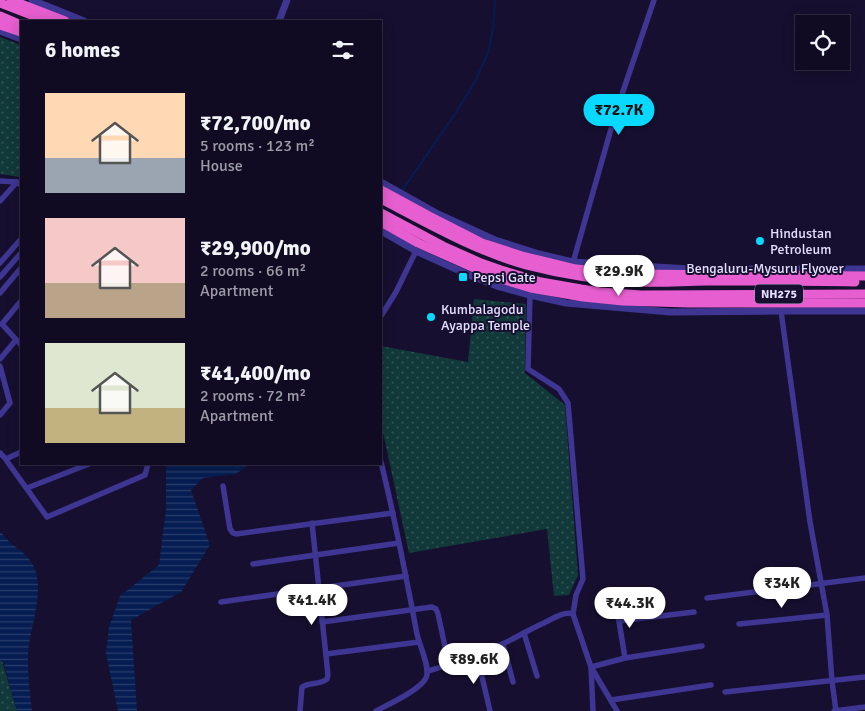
<!DOCTYPE html>
<meta charset="utf-8">
<style>
:root{--surface:#100b23;--page:#19142b;--text:#f1f3f6;--muted:#9c9ba6;--line:#302b41;--accent:#09d9ff}
body{margin:0;font-family:Signika,sans-serif;background:var(--page);color:var(--text);height:100vh;display:flex;flex-direction:column;font-size:19px;white-space:nowrap}
*{box-sizing:border-box;margin:0}
p{font-size:16px;color:var(--muted)}
.icon{flex:none;width:28px;height:28px;fill:none;stroke:currentColor;stroke-width:2;stroke-linecap:round;stroke-linejoin:round}
.map{position:relative;flex:1;overflow:hidden}
.panel{position:absolute;left:20px;top:20px;width:362px;height:445px;display:flex;flex-direction:column;background:var(--surface);border-radius:0px;box-shadow:0 2px 12px #0003,0 0 0 1px var(--line)}
.panel>*{flex:none}
.fabs{position:absolute;left:795px;top:15px;display:grid;gap:10px}
.fabs a{display:grid;place-items:center;width:55px;height:55px;border-radius:0px;background:var(--surface);box-shadow:0 2px 12px #0003,0 0 0 1px var(--line);font-size:25px}
.price{position:absolute;translate:-50% -42px;padding:0 11px;border-radius:18px;background:#fff;color:#222;font-size:16px;line-height:32px;filter:drop-shadow(0 1px 2px #0008)}
.price::after{content:'';position:absolute;left:50%;top:30px;width:15px;height:11px;margin-left:-8px;background:inherit;clip-path:polygon(0 0,100% 0,50% 100%)}
.price.selected{background:var(--accent);color:#111}
ul{padding:0;list-style:none}
li{display:flex;align-items:center;gap:15px;height:125px;padding:0 25px}
li span{display:grid;place-items:center;flex:none;width:140px;height:100px;border-radius:0px;color:#555}
li>.icon{margin-inline-start:auto}
span .icon{width:60px;height:60px;fill:#fffc;stroke-width:1}
li b{font-size:21px}
h2{display:flex;justify-content:space-between;align-items:center;height:60px;padding:0 25px;font-size:21px}
.map>svg:first-child{display:block}
.grass{fill:url(#grass-dots)}
.water{fill:url(#water-rules)}
.lines{fill:none;stroke-linecap:round;stroke-linejoin:round}
.stream{stroke:#051d52;stroke-width:2}
.minor{stroke:#3e3692;stroke-width:5.5}
.tertiary{stroke:#3e3692;stroke-width:7}
.trunk{stroke:#e65ecf;stroke-width:9}
.poi-dot{fill:#09d9ff;stroke:#160f2f;stroke-width:2}
.labels{text-anchor:middle;stroke-width:4;stroke-linejoin:round;paint-order:stroke}
.shield{fill:#160f2f;stroke:#a69fc1;stroke-width:1}
.shield-label{font-size:12px;font-weight:bold;fill:#e3ddff}
.poi-label{font-size:14px;fill:#e3ddff;stroke:#160f2f;text-anchor:start}
.street-label{font-size:14px;fill:#e3ddff;stroke:#160f2f}
</style>
<div class="map">
<svg width="865" height="711" viewBox="0 0 865 711">
<defs>
<pattern id="grass-dots" width="8" height="8" patternUnits="userSpaceOnUse" patternTransform="scale(1.25)"><rect width="8" height="8" fill="#113939"/><path d="M2 2h.1M6 6h.1" fill="none" stroke="#345557" stroke-width="1.8" stroke-linecap="round"/></pattern>
<pattern id="water-rules" width="6" height="5" patternUnits="userSpaceOnUse" patternTransform="scale(1.25)"><rect width="6" height="5" fill="#051d52"/><path d="M0 2.5h6" fill="none" stroke="#293d6c"/></pattern>
</defs>
<rect width="100%" height="100%" fill="#160f2f"/>
<!-- grass -->
<g class="grass">
<polygon points="0,37 21,45 21,178 20,177 0,174"/>
<polygon points="474,299 526,304 525,373 565,405 578,575 569,595 554,596 547,529 409,553 381,423 381,346 468,362"/>
<polygon points="0,660 2,661 17,711 0,711"/>
</g>
<!-- water -->
<g class="water">
<polygon points="166,464 250,464 236,474 203,478 191,490 210,545 181,592 131,620 137,711 118,711 106,653 109,627 120,596 159,565 166,509"/>
<path d="M0,531C9,545 24,550 32,563C48,591 27,631 28,661C28,678 30,695 32,711H17L3,661L0,660Z"/>
</g>
<g class="lines">
<!-- stream -->
<polyline class="stream" points="401,192 455,114 476,80 489,50 493,28 495,0"/>
<!-- minor -->
<g class="minor">
<polyline points="0,181 17,182 21,185"/>
<polyline points="0,201 17,182"/>
<polyline points="0,263 21,239"/>
<polyline points="572,266 615,115 654,0"/>
<polyline points="0,277 21,253"/>
<polyline points="0,293 21,268"/>
<polyline points="530,295 528,369 559,389 568,403 583,579 576,595 573,614"/>
<polyline points="21,301 2,324 21,345"/>
<polyline points="781,311 810,522 827,615 832,681 836,711"/>
<polyline points="381,316 396,292 416,251"/>
<polyline points="0,359 16,340"/>
<polyline points="0,366 10,403 0,415"/>
<polyline points="0,453 4,457 47,517 145,475 148,464"/>
<polyline points="6,459 21,452"/>
<polyline points="223,486 230,529 233,533 236,534 393,513"/>
<polyline points="27,488 89,464"/>
<polyline points="253,564 399,543"/>
<polyline points="707,598 865,578"/>
<polyline points="221,602 406,576"/>
<polyline points="616,603 625,658"/>
<polyline points="619,621 694,612"/>
<polyline points="322,622 432,607 436,609 438,614 449,665"/>
<polyline points="739,624 827,615"/>
<polyline points="524,633 537,676"/>
<polyline points="503,644 513,682"/>
<polyline points="326,654 419,642"/>
<polyline points="477,655 490,711"/>
<path d="M428,671C452,664 476,657 498,646C514,639 528,630 544,623C552,619 564,611 573,614L591,667L617,711"/>
<polyline points="725,692 865,677"/>
<polyline points="611,700 711,685"/>
<path d="M300,711L302,687C310,682 320,685 327,679L328,675L312,523"/>
<path d="M376,711C389,704 420,690 426,678C431,669 419,644 417,634C406,576 395,519 381,462"/>
<polyline points="593,711 591,667 625,658 702,646"/>
<polyline points="834,711 865,707"/>
</g>
<!-- tertiary -->
<g class="tertiary">
<polyline points="32,0 84,21"/>
<polyline points="279,21 287,0"/>
<polyline points="0,31 21,39"/>
<polyline points="381,182 438,214 495,240 539,254 573,262 690,269 865,269"/>
<polyline points="381,231 416,251 469,275 497,286 530,295 566,303 670,312 781,311 865,311"/>
</g>
<!-- trunk -->
<g class="trunk">
<polyline points="11,0 65,21"/>
<polyline points="0,3 47,21"/>
<polyline points="0,16 21,25"/>
<polyline points="0,25 21,32"/>
<polyline points="381,190 429,216 482,243 522,256 576,269 633,274 865,276"/>
<path d="M381,199C429,224 474,250 526,265C564,275 603,281 642,282C664,283 685,281 707,281C756,281 805,281 855,282"/>
<polyline points="381,213 443,246 481,263 501,270 541,282 581,289 601,292 641,295 865,294"/>
<polyline points="381,222 418,243 492,276 531,288 583,297 623,301 688,303 865,303"/>
</g>
</g>
<!-- markers -->
<g class="poi-dot">
<circle cx="760" cy="241" r="5"/>
<rect x="458" y="272" width="10" height="10" rx="2.5"/>
<circle cx="431" cy="317" r="5"/>
</g>
<g class="labels">
<!-- shield labels -->
<rect class="shield" x="755" y="284.5" width="48" height="19" rx="4"/>
<g class="shield-label">
<text x="779" y="298">NH275</text>
</g>
<!-- poi labels -->
<g class="poi-label">
<text x="770" y="238">Hindustan<tspan x="770" dy="16">Petroleum</tspan></text>
<text x="473" y="282">Pepsi Gate</text>
<text x="441" y="314">Kumbalagodu<tspan x="441" dy="16">Ayappa Temple</tspan></text>
</g>
<!-- street labels -->
<g class="street-label">
<text x="765" y="273">Bengaluru-Mysuru Flyover</text>
</g>
</g>
</svg>
<div class="fabs">
<a><svg class="icon" aria-label="locate" viewBox="0 0 24 24"><circle cx="12" cy="12" r="6"/><path d="M12 2v4M12 18v4M2 12h4M18 12h4"/></svg></a>
</div>
<b class="price selected" style="left:619px;top:136px">₹72.7K</b>
<b class="price" style="left:619px;top:297px">₹29.9K</b>
<b class="price" style="left:782px;top:609px">₹34K</b>
<b class="price" style="left:312px;top:626px">₹41.4K</b>
<b class="price" style="left:630px;top:629px">₹44.3K</b>
<b class="price" style="left:474px;top:685px">₹89.6K</b>
<section class="panel">
<h2>6 homes<svg class="icon" aria-label="filters" viewBox="0 0 24 24"><path d="M4 7h16M4 17h16"/><circle cx="9" cy="7" r="2"/><circle cx="15" cy="17" r="2"/></svg></h2>
<ul>
<li><span style="background:linear-gradient(#ffd9b3 65%,#9aa5b1 0)"><svg class="icon" aria-label="home" viewBox="0 0 24 24"><path d="M3 11l9-7 9 7M6 9v11h12V9"/></svg></span><div><b>₹72,700/mo</b><p>5 rooms · 123 m²</p><p>House</p></div></li>
<li><span style="background:linear-gradient(#f6c9c9 65%,#b9a48a 0)"><svg class="icon" aria-label="home" viewBox="0 0 24 24"><path d="M3 11l9-7 9 7M6 9v11h12V9"/></svg></span><div><b>₹29,900/mo</b><p>2 rooms · 66 m²</p><p>Apartment</p></div></li>
<li><span style="background:linear-gradient(#dfe7d0 65%,#c2b280 0)"><svg class="icon" aria-label="home" viewBox="0 0 24 24"><path d="M3 11l9-7 9 7M6 9v11h12V9"/></svg></span><div><b>₹41,400/mo</b><p>2 rooms · 72 m²</p><p>Apartment</p></div></li>
</ul>
</section>
</div>
